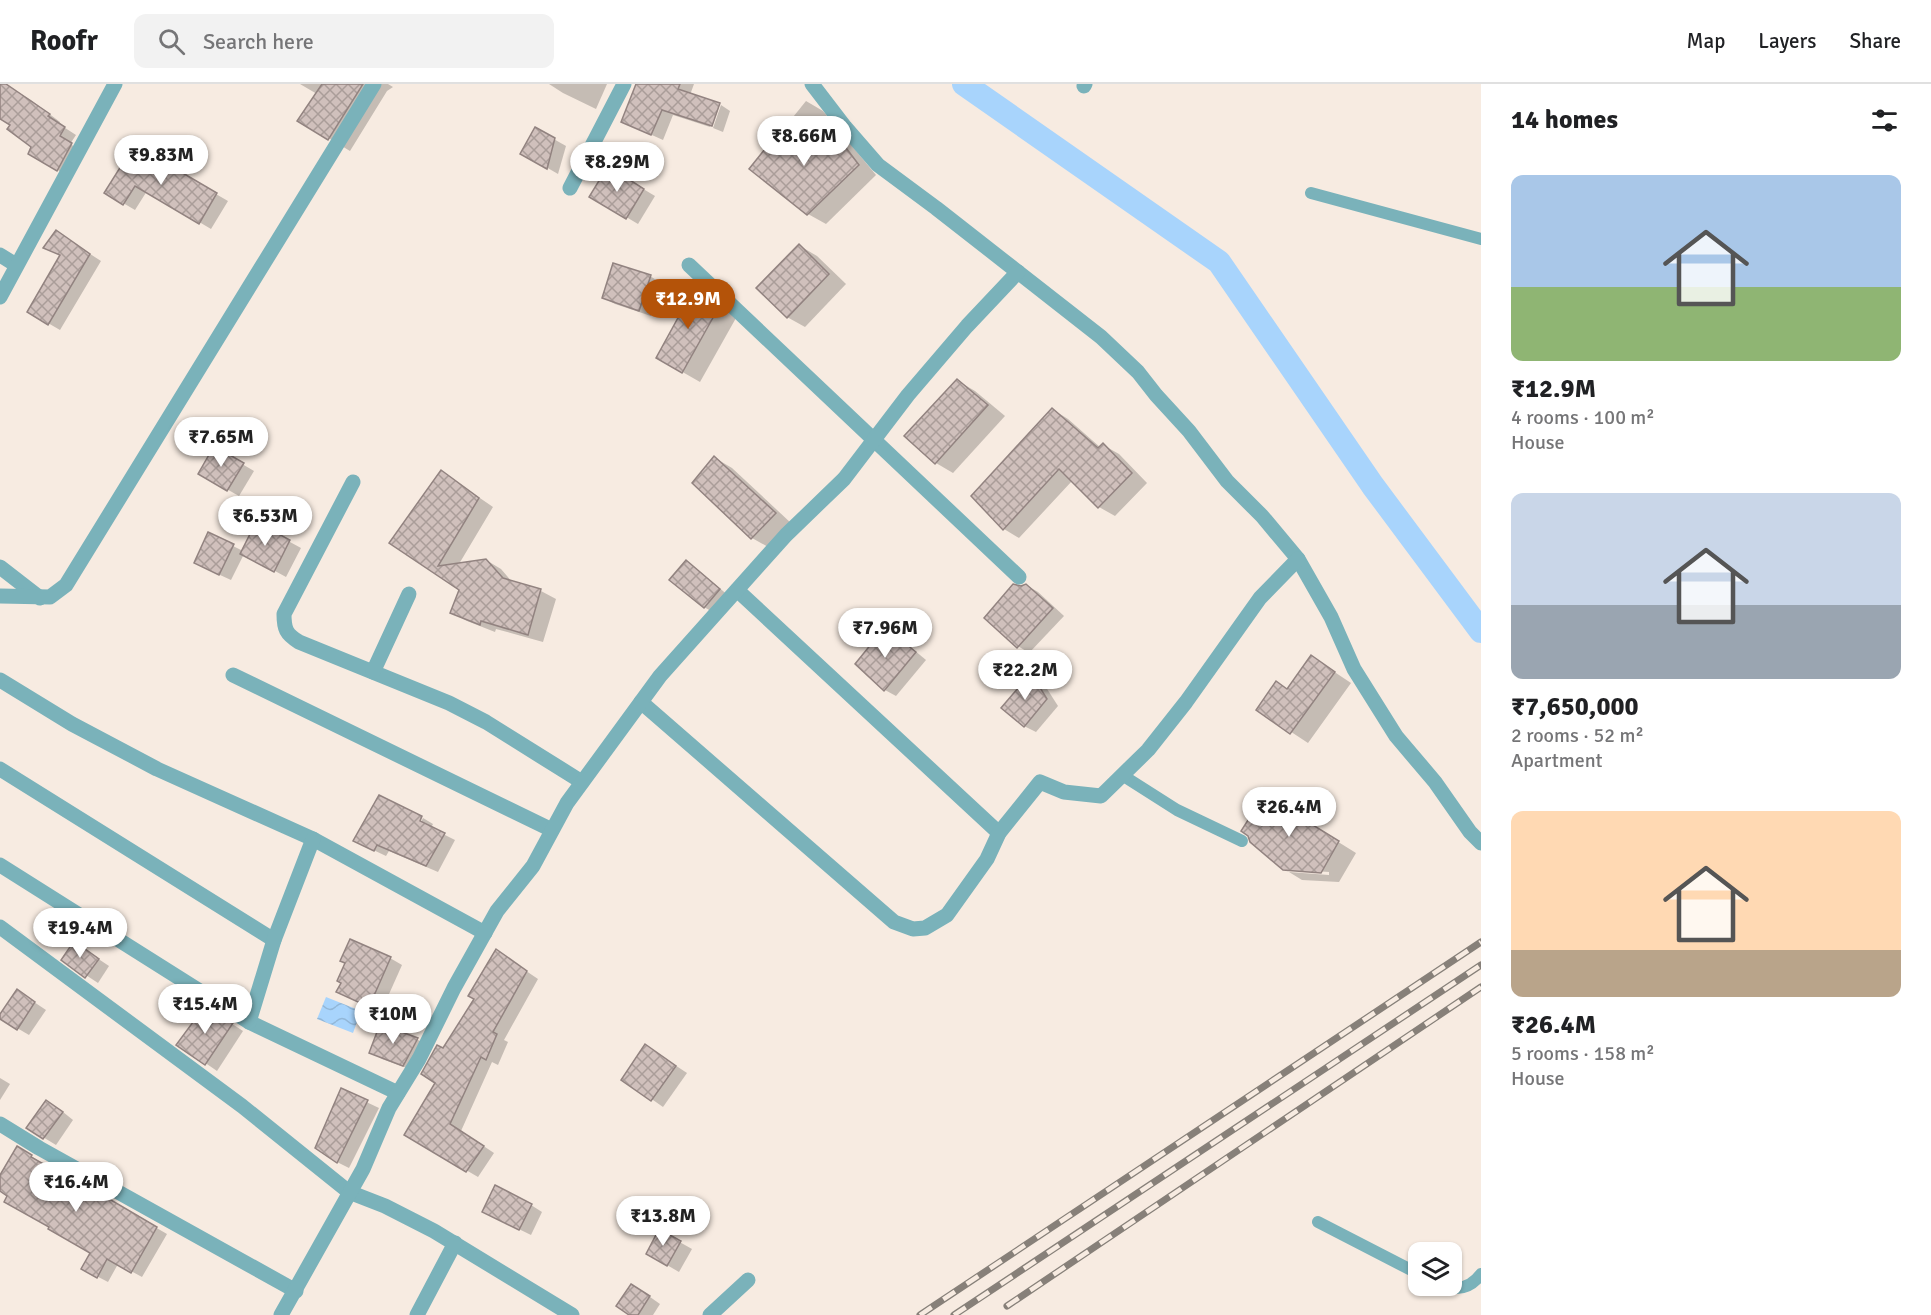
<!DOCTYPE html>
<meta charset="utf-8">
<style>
:root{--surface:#fff;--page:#f2f2f2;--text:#202124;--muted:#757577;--line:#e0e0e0;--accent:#b45309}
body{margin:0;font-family:Signika,sans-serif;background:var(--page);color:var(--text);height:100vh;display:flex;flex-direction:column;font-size:22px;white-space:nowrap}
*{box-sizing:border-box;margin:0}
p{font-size:20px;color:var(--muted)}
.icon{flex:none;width:33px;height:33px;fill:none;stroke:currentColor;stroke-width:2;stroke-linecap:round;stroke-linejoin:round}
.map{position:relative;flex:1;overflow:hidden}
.details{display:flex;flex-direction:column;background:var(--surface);width:450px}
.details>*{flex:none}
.fabs{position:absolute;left:1408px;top:1158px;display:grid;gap:12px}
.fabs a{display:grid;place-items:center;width:54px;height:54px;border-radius:12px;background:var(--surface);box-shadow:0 2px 4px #0004;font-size:30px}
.price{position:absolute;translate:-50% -51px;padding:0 14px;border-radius:21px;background:#fff;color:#222;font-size:20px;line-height:39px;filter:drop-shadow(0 2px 3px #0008)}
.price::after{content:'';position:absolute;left:50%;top:36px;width:18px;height:14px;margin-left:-9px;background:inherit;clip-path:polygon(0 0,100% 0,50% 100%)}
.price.active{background:var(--accent);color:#fff}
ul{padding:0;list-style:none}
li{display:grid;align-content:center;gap:12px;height:318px;padding:0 30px}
li span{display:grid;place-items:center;height:186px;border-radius:12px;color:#555}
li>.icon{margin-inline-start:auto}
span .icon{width:108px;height:108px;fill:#fffc;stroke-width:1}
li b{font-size:26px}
h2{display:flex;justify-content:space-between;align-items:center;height:72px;padding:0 30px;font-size:26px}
header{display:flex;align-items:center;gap:36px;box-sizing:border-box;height:84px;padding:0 30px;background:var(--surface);border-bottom:2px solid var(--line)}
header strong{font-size:28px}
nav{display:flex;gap:33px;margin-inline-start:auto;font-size:21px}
.search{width:420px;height:54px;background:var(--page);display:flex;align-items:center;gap:15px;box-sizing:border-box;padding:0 21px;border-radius:12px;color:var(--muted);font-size:22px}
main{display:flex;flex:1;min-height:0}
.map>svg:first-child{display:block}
.water{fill:url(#water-waves)}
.shadow{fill:#0003}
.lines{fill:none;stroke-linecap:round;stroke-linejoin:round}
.canal{stroke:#a8d4fc;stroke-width:24}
.building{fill:url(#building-cross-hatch);stroke:#928380;stroke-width:1.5}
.lane{stroke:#7ab2ba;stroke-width:12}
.street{stroke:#7ab2ba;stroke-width:15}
.rail-casing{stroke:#878079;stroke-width:7}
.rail{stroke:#f7ebe1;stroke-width:4.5;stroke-dasharray:14;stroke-linecap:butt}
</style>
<header>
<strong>Roofr</strong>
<div class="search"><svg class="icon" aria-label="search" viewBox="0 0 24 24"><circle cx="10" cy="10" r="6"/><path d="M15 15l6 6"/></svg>Search here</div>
<nav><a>Map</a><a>Layers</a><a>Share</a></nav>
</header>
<main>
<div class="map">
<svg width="1481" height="1231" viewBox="0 0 1481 1231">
<defs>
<pattern id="water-waves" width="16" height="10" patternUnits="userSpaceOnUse" patternTransform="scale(1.5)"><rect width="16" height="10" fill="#a8d4fc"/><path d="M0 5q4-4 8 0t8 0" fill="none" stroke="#92b7d8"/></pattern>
<pattern id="building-cross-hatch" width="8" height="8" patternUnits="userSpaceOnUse" patternTransform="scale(1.5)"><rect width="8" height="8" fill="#d0c0bc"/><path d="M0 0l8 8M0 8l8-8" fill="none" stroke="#aa9d99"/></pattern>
</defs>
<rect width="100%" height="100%" fill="#f7ebe1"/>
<!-- water -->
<polygon class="water" points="326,913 361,927 353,949 317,935"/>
<!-- shadow -->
<g class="shadow">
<polygon points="0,0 5,0 31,16 60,38 59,40 76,51 70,60 82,67 69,93 30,69 33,63 12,41 0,33"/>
<polygon points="300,0 388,0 393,3 387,7 350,67 299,36 317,10"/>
<polygon points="549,0 607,0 596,25 563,9"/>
<polygon points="638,0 694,0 690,11 718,20 710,43 673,31 663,56 623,38"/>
<polygon points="806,17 823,27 876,91 826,140 808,130 751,85"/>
<polygon points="721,21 730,27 723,48 713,44"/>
<polygon points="536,45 566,62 558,90 522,69"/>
<polygon points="608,84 655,112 638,140 591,112"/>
<polygon points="176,87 228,117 211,145 147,107 135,126 106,109 174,90"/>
<polygon points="56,148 101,177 60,246 29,228 61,172 45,163"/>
<polygon points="800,162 817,172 846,200 805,243 787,233"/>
<polygon points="650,192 661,199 651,232 615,220 604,214"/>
<polygon points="697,203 714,213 736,234 700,298 658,274"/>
<polygon points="958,297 975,307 1005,332 953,389 936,379 907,352"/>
<polygon points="1052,325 1068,335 1101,364 1103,361 1119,370 1147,399 1115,432 1099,423 1072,397 1019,454 1004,445"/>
<polygon points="215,364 254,387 239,412 200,390"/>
<polygon points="715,374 732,384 792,440 770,464 752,454 694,399"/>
<polygon points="442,388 493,423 459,480 486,476 501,485 513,499 541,507 556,515 543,558 496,545 495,548 467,537 452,529 461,505 391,459"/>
<polygon points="257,440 301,464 286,493 244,470 231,496 207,485 209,450 243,467"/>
<polygon points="686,478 697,485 730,513 716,530 704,523"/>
<polygon points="1026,501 1038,508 1064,532 1029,569 1018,562 1021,504"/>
<polygon points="885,545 896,551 926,576 896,612 885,606"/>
<polygon points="1312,573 1351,599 1308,659 1258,626 1288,606"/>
<polygon points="1031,591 1042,597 1058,622 1036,648 1024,642"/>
<polygon points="1282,723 1356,769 1339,798 1302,796 1289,788 1329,791 1329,788 1285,785 1288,788 1284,785"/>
<polygon points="423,734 433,740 431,744 455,756 438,788 389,767 386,772 367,763 418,744"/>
<polygon points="85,866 109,882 98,899 63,876"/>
<polygon points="390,874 402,881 381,928 350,914 343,898 347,879"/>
<polygon points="507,874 538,895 504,956 508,958 498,981 492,978 461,1047 494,1069 478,1093 406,1051 437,998 444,966"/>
<polygon points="28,914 46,926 29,951 0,934"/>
<polygon points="217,930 243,947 217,987 178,960"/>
<polygon points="381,942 418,956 429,962 415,987 382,975 371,968"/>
<polygon points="646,962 687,989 663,1023 623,995"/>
<polygon points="0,994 10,1000 0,1016"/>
<polygon points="341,1006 379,1024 349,1084 337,1078"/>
<polygon points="58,1024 73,1036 56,1061 28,1044"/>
<polygon points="18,1064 76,1100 77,1098 167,1150 142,1193 118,1180 108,1198 83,1185 92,1169 51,1143 0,1105 0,1093"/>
<polygon points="531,1121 542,1128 531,1151 484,1128"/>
<polygon points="660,1147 692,1165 679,1188 648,1170"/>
<polygon points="643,1208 660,1220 653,1231 632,1231"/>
</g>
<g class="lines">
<!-- canal -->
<polyline class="canal" points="964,0 1219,178 1373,402 1481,547"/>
</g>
<!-- building -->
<g class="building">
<polygon points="0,0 6,0 50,30 48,32 65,43 60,52 72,59 57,87 28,70 31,63 7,45 10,41 0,35"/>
<polygon points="322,0 363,0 328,56 297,37"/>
<polygon points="636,0 680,0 678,5 720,19 712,42 662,26 651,51 621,38"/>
<polygon points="785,40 843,60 859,81 807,131 749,85"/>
<polygon points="535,43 555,54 547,85 520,70"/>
<polygon points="133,63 173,89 176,85 217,109 199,140 135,102 123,121 104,109"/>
<polygon points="608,82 644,105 626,135 589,113"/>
<polygon points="56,146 90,170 48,241 27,228 60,171 43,164"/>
<polygon points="799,160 829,190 787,234 756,204"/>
<polygon points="613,179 651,191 639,227 602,214"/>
<polygon points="696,201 719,223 682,289 656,274"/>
<polygon points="957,295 988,321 935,380 904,352"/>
<polygon points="1052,324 1098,364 1103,359 1132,389 1098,424 1059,385 1003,446 971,412"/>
<polygon points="214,362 244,379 227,407 198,390"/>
<polygon points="714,372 776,429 751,455 692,399"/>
<polygon points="441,386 479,414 438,482 486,475 503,494 541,505 528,551 481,537 480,541 450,529 459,506 389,459"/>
<polygon points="256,438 290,456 274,488 240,470"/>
<polygon points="208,448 234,460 219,491 194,479"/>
<polygon points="686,476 720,505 704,524 669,496"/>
<polygon points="1013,500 1021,502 1026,500 1053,524 1017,564 984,534"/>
<polygon points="885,543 916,568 884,607 855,580"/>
<polygon points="1311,571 1335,588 1290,650 1256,626 1276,597 1287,605"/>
<polygon points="1031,589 1047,615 1024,643 1001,624"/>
<polygon points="379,711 422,732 420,737 445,749 426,782 377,761 374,767 353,757"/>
<polygon points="1264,711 1339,757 1321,789 1283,786 1250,758 1248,752 1241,747"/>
<polygon points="350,855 391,873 369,923 336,908 341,899 337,897 345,879 340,877"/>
<polygon points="74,857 99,875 85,894 61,876"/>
<polygon points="496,865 527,887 493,948 497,950 486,976 481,973 450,1040 484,1062 466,1088 404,1051 435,999 421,990 437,961 443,964 474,915 468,912"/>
<polygon points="17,905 35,918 17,946 0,935 0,930"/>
<polygon points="205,922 233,939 205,981 176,961"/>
<polygon points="380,940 418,954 403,982 369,969"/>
<polygon points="645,960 676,982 651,1017 621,996"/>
<polygon points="341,1004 368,1016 337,1079 315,1064"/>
<polygon points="46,1016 63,1028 43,1055 26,1044"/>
<polygon points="17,1062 32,1071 31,1073 75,1098 77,1096 157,1143 131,1189 107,1175 97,1194 81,1185 90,1169 48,1145 49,1143 4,1118 7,1112 0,1107 0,1091"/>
<polygon points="495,1101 532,1120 519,1146 482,1128"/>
<polygon points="659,1145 681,1157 667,1182 646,1170"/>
<polygon points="631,1200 650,1212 638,1231 629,1231 616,1222"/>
</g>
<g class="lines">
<!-- lane -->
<g class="lane">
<polyline points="1311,109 1481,155"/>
<polyline points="1122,691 1177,726 1242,757"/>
<polyline points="1318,1138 1419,1190"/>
<path d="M1446,1202C1461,1207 1472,1202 1481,1190"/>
</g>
<!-- street -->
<g class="street">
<polyline points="812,0 845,43 878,81 936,124 1101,253 1138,288 1156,311 1189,347 1227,397 1262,432 1298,475 1331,533 1354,585 1396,652 1435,698 1470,748 1481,759"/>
<polyline points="1084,2 1085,0"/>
<polyline points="570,104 624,0"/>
<polyline points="0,171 16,181"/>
<polyline points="689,181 1019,493"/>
<polyline points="0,213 115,0"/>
<path d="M353,398L284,530C284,545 286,550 299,558L449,619L486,638L582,698"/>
<polyline points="0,483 40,514"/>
<polyline points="737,506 999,749"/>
<polyline points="0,512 50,513 66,501 374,0"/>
<polyline points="373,588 409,510"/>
<polyline points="233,591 552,746"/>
<polyline points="0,596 72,640 157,685 313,755 485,849"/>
<polyline points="641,618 894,838 913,845 925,844 947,831 987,775 999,749 1040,698 1064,708 1101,712 1148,666 1186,618 1260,514 1298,475"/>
<polyline points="0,685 274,856"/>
<polyline points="0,781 249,938 398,1009"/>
<polyline points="0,843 242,1022 349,1108 385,1122 434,1147 572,1231"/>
<polyline points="249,938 274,856 313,755"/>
<polyline points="0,1040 39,1064 296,1207"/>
<polyline points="281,1231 363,1085 389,1024 419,975 454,904 497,827 533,782 567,719 660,592 786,451 844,395 908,311 967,242 1018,188"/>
<polyline points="417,1231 455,1159"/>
<polyline points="710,1231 748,1196"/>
</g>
<!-- rail casing -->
<g class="rail-casing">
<g id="rail">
<polyline points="1007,1222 1481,903"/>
<polyline points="920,1231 1481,858"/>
<polyline points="954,1231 1481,881"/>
</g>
</g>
<!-- rail -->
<use href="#rail" class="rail"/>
</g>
</svg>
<div class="fabs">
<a><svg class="icon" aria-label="layers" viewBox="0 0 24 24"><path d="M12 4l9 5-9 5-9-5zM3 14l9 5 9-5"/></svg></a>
</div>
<b class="price" style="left:804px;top:83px">₹8.66M</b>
<b class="price" style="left:161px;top:102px">₹9.83M</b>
<b class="price" style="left:617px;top:109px">₹8.29M</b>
<b class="price active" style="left:688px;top:246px">₹12.9M</b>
<b class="price" style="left:221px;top:384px">₹7.65M</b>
<b class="price" style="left:265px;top:463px">₹6.53M</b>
<b class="price" style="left:885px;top:575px">₹7.96M</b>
<b class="price" style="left:1025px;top:617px">₹22.2M</b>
<b class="price" style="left:1289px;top:754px">₹26.4M</b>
<b class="price" style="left:80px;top:875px">₹19.4M</b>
<b class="price" style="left:205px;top:951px">₹15.4M</b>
<b class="price" style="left:393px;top:961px">₹10M</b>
<b class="price" style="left:76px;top:1129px">₹16.4M</b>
<b class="price" style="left:663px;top:1163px">₹13.8M</b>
</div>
<section class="details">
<h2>14 homes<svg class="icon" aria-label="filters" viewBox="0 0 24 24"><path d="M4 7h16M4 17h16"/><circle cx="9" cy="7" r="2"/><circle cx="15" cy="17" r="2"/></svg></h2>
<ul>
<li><span style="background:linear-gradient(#a9c7e8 60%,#8fb573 0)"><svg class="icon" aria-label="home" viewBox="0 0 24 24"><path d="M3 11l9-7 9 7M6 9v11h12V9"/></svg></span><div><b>₹12.9M</b><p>4 rooms · 100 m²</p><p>House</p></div></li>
<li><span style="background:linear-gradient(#c9d6e8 60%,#9aa5b1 0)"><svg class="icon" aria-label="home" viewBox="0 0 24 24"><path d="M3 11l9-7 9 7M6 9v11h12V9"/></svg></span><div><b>₹7,650,000</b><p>2 rooms · 52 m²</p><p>Apartment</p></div></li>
<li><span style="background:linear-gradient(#ffd9b3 75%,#b9a48a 0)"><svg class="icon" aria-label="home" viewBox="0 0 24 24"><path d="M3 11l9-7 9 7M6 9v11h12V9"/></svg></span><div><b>₹26.4M</b><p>5 rooms · 158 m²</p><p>House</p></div></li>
</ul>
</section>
</main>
